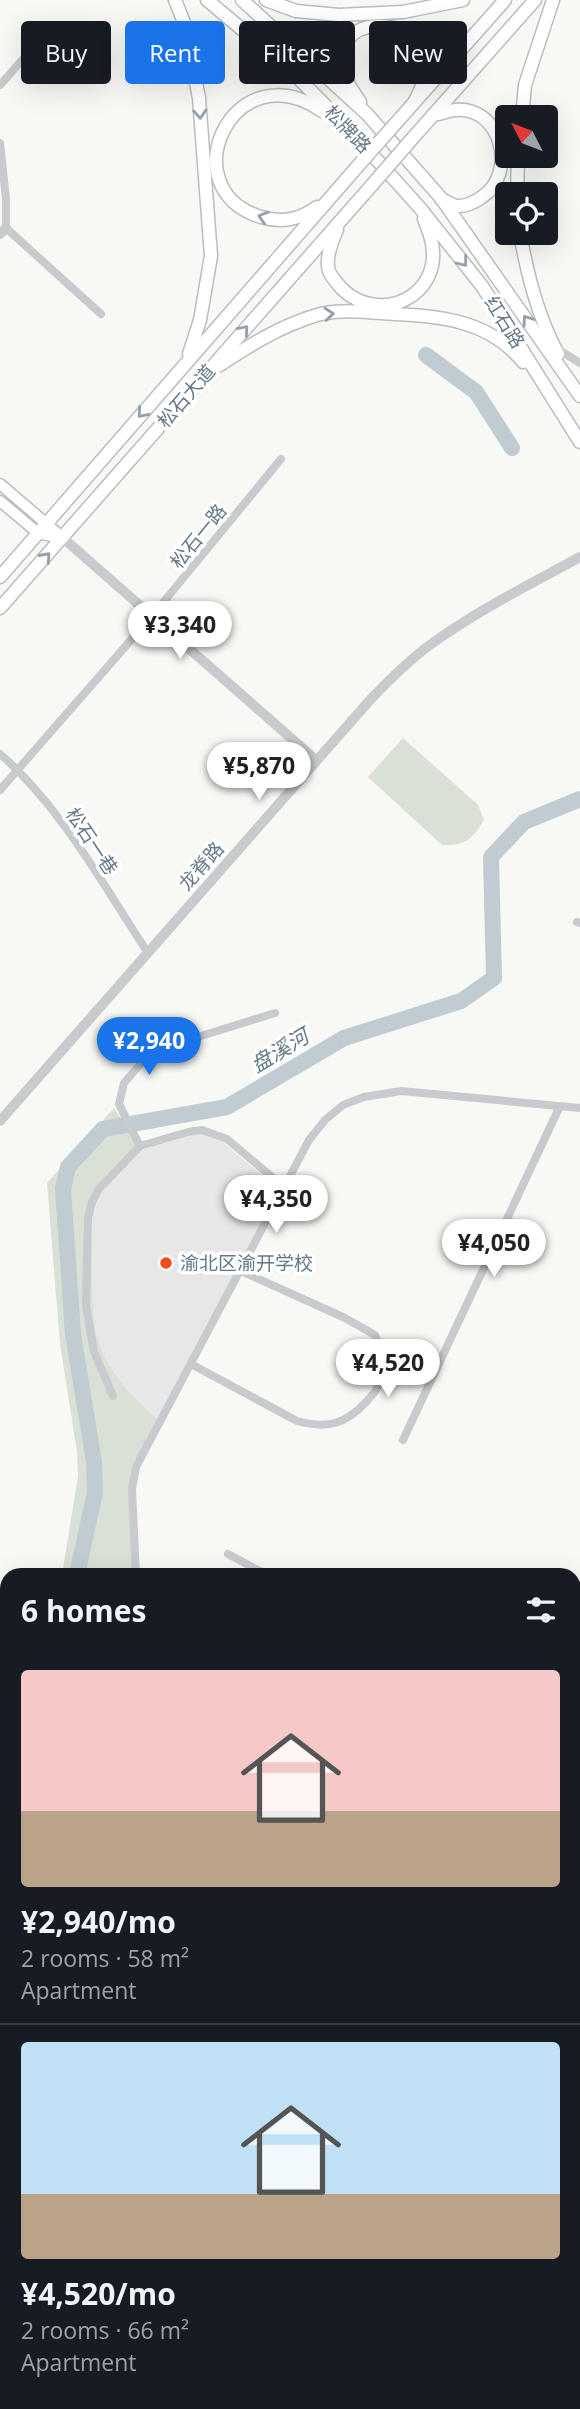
<!DOCTYPE html>
<meta charset="utf-8">
<style>
:root{--surface:#171b24;--page:#20242c;--text:#f1f3f6;--muted:#9ea1a6;--line:#363941;--accent:#1a73e8}
body{margin:0;font-family:"Open Sans","Noto Sans SC",sans-serif;background:var(--page);color:var(--text);height:100vh;display:flex;flex-direction:column;font-size:26px;white-space:nowrap}
*{box-sizing:border-box;margin:0}
p{font-size:23px;color:var(--muted)}
.icon{flex:none;width:38px;height:38px;fill:none;stroke:currentColor;stroke-width:2;stroke-linecap:round;stroke-linejoin:round}
.map{position:relative;flex:1;overflow:hidden}
.panel{position:absolute;left:0px;top:1568px;width:581px;height:842px;display:flex;flex-direction:column;background:var(--surface);border-radius:21px 21px 0 0;box-shadow:0 7px 28px #0002}
.panel>*{flex:none}
.banner{position:absolute;left:21px;top:21px;width:539px;height:63px;display:flex;gap:14px}
.needle{width:46px;rotate:312deg}
.controls{position:absolute;left:495px;top:105px;display:grid;gap:14px}
.controls a{display:grid;place-items:center;width:63px;height:63px;border-radius:7px;background:var(--surface);box-shadow:0 7px 28px #0002;font-size:35px}
.price{position:absolute;translate:-50% -60px;padding:0 16px;border-radius:24px;background:#fff;color:#222;font-size:23px;line-height:46px;filter:drop-shadow(0 2px 4px #0008)}
.price::after{content:'';position:absolute;left:50%;top:42px;width:21px;height:16px;margin-left:-10px;background:inherit;clip-path:polygon(0 0,100% 0,50% 100%)}
.price.current{background:var(--accent);color:#fff}
ul{padding:0;list-style:none}
li{display:grid;align-content:center;gap:14px;height:371px;padding:0 21px}
li+li{border-top:2px solid var(--line)}
li span{display:grid;place-items:center;height:217px;border-radius:7px;color:#555}
li>.icon{margin-inline-start:auto}
span .icon{width:126px;height:126px;fill:#fffc;stroke-width:1}
li b{font-size:30px}
h2{display:flex;justify-content:space-between;align-items:center;height:84px;padding:0 21px;font-size:30px}
.chip{padding:0 24px;border-radius:7px;background:var(--surface);box-shadow:0 7px 28px #0002;font-size:24px;line-height:63px}
.chip.current{background:var(--accent);color:#fff}
.map>svg:first-child{display:block}
.built{fill:#e6e7e6}
.green{fill:#d9e0d5}
.lines{fill:none;stroke-linecap:round;stroke-linejoin:round}
.river{stroke:#c0ccd1;stroke-width:16}
.trunk-tunnel{stroke:#d3d8da;stroke-width:12;stroke-dasharray:12 6;stroke-linecap:butt}
.secondary-casing{stroke:#b7bdc1;stroke-width:13}
.trunk-casing{stroke:#b9bdc0;stroke-width:15}
.minor{stroke:#c7cbce;stroke-width:8}
.tertiary{stroke:#c7cbce;stroke-width:10}
.secondary{stroke:#fff;stroke-width:10}
.trunk{stroke:#fff;stroke-width:12}
.trunk-bridge-casing{stroke:#b9bdc0;stroke-width:15;stroke-linecap:butt}
.trunk-bridge{stroke:#fff;stroke-width:12}
.oneway{stroke:#92a0ac}
.poi-dot{fill:#f24c1b;stroke:#fff;stroke-width:2.5}
.labels{text-anchor:middle;stroke-width:7;stroke-linejoin:round;paint-order:stroke}
.street-label{font-size:19px;fill:#647888;stroke:#fff}
.poi-label{font-size:19px;fill:#647888;stroke:#fff;text-anchor:start}
.water-label{font-size:21px;font-style:italic;fill:#607b84;stroke:#fff}
</style>
<div class="map">
<svg width="580" height="2409" viewBox="0 0 580 2409">
<rect width="100%" height="100%" fill="#f8f8f5"/>
<!-- built -->
<g class="built">
<polygon points="203,1134 224,1143 279,1190 158,1420 129,1394 108,1366 100,1350 91,1307 92,1219 96,1204 103,1191 141,1150 189,1136"/>
<polygon points="574,1987 580,1987 580,2191 574,2199"/>
<polygon points="7,2191 7,2403 224,2403 221,2406 225,2409 0,2409 0,2192"/>
</g>
<!-- green -->
<g class="green">
<path d="M403,738L478,805L484,820C472,839 466,846 442,845L368,777Z"/>
<path d="M114,1108L141,1150C126,1166 104,1183 96,1204C89,1220 92,1240 92,1258C91,1340 95,1363 158,1420L134,1464L133,1575H62L78,1476L77,1452L60,1344L47,1183Z"/>
</g>
<g class="lines">
<!-- river -->
<g class="river">
<polyline points="426,355 476,392 512,448"/>
<polyline points="77,1575 95,1492 94,1462 73,1334 63,1189 68,1167 103,1129 227,1107 344,1038 461,1001 494,978 491,857 524,822 580,799"/>
<polyline points="0,2177 7,2177"/>
</g>
<!-- trunk-tunnel -->
<g class="trunk-tunnel">
<polyline points="305,2403 311,2409"/>
<polyline points="359,2403 365,2409"/>
</g>
<!-- secondary casing -->
<g class="secondary-casing">
<g id="secondary">
<polyline points="0,484 63,538"/>
<polyline points="0,501 38,533 60,538"/>
<polyline points="574,1893 580,1891"/>
<polyline points="574,1929 580,1927"/>
<polyline points="0,2127 7,2131"/>
</g>
</g>
<!-- trunk casing -->
<g class="trunk-casing">
<g id="trunk">
<polyline points="175,0 185,25 199,98 211,256 200,320 189,354"/>
<polyline points="207,0 288,68 350,130 420,208 482,286 580,442"/>
<polyline points="242,0 367,114 441,198 580,396"/>
<polyline points="266,0 296,11 339,15 403,12 463,0"/>
<path d="M360,102C355,94 347,84 344,74C325,13 420,10 426,66C427,79 420,90 415,101"/>
<path d="M433,115C440,114 447,111 455,110C500,105 519,172 482,197C475,202 466,207 456,206C452,205 446,201 441,199"/>
<polyline points="522,117 525,85 553,0"/>
<polyline points="396,123 505,0"/>
<polyline points="411,140 535,0"/>
<polyline points="517,194 518,156"/>
<path d="M317,207C299,220 282,223 261,217C169,189 233,49 322,111"/>
<path d="M337,230C332,241 325,259 329,271C331,277 338,284 342,289C381,326 442,295 432,244C431,236 427,227 424,219"/>
<path d="M520,233C527,274 538,317 558,354"/>
<path d="M218,366C252,344 278,327 317,315C336,309 362,312 381,313C433,316 487,317 523,362"/>
<polyline points="0,577 357,167"/>
<polyline points="0,608 372,185"/>
<polyline points="574,1902 580,1900"/>
<polyline points="574,1915 580,1913"/>
<polyline points="0,2030 7,2028"/>
<polyline points="0,2051 7,2049"/>
<polyline points="0,2141 7,2145"/>
<polyline points="0,2161 7,2165"/>
</g>
</g>
<!-- minor -->
<g class="minor">
<polyline points="0,85 47,32 59,40 61,47 34,77"/>
<polyline points="0,143 6,199 6,228 101,314"/>
<polyline points="556,348 580,363"/>
<path d="M0,754C62,808 103,885 148,953"/>
<polyline points="0,790 152,616 281,459"/>
<polyline points="577,922 580,923"/>
<polyline points="140,1146 119,1104 124,1083 164,1037 188,1040 275,1013"/>
<path d="M191,1364L297,1421C327,1429 345,1425 367,1401C370,1397 375,1393 377,1388C382,1380 384,1370 387,1362L375,1335L343,1317L241,1271"/>
<polyline points="113,1396 94,1352 86,1306 88,1218 92,1202 99,1189 140,1146 188,1132 202,1130 227,1139 284,1187"/>
<polyline points="403,1440 560,1106"/>
<polyline points="228,1554 267,1575"/>
<polyline points="136,1575 132,1489 136,1467 309,1140 325,1120 343,1105 364,1097 401,1091 580,1108"/>
<polyline points="104,2409 107,2403"/>
</g>
<!-- tertiary -->
<g class="tertiary">
<polyline points="0,234 6,228"/>
<polyline points="63,538 316,760"/>
<path d="M0,1121L370,700C390,679 411,658 434,642C480,609 531,584 580,557"/>
<polyline points="0,1725 7,1729"/>
<polyline points="574,1725 580,1727"/>
</g>
<!-- secondary -->
<use href="#secondary" class="secondary"/>
<!-- trunk -->
<use href="#trunk" class="trunk"/>
<!-- trunk-bridge casing -->
<g class="trunk-bridge-casing">
<g id="trunk-bridge">
<polyline points="357,167 396,123"/>
<polyline points="372,185 411,140"/>
</g>
</g>
<!-- trunk-bridge -->
<use href="#trunk-bridge" class="trunk-bridge"/>
</g>
<!-- one-way arrows -->
<defs><path id="oneway-chevron" d="M-2-3.5L2.5 0L-2 3.5" fill="none" stroke-width="1.6" stroke-linecap="round" stroke-linejoin="round" transform="scale(1.75)"/></defs>
<g class="oneway">
<use href="#oneway-chevron" transform="translate(200 114) rotate(86)"/>
<use href="#oneway-chevron" transform="translate(263 217) rotate(-163)"/>
<use href="#oneway-chevron" transform="translate(463 262) rotate(52)"/>
<use href="#oneway-chevron" transform="translate(329 314) rotate(-5)"/>
<use href="#oneway-chevron" transform="translate(527 320) rotate(-125)"/>
<use href="#oneway-chevron" transform="translate(244 330) rotate(-49)"/>
<use href="#oneway-chevron" transform="translate(142 413) rotate(131)"/>
<use href="#oneway-chevron" transform="translate(46 557) rotate(-48)"/>
</g>
<!-- markers -->
<circle class="poi-dot" cx="166" cy="1263" r="7"/>
<g class="labels">
<!-- street labels -->
<g class="street-label">
<text transform="translate(348 129) rotate(46)" y="7">松牌路</text>
<text transform="translate(505 322) rotate(58)" y="7">红石路</text>
<text transform="translate(186 396) rotate(-49)" y="7">松石大道</text>
<text transform="translate(198 536) rotate(-51)" y="7">松石一路</text>
<text transform="translate(92 841) rotate(56)" y="7">松石一巷</text>
<text transform="translate(201 866) rotate(-49)" y="7">龙脊路</text>
</g>
<!-- poi labels -->
<g class="poi-label">
<text x="180" y="1270">渝北区渝开学校</text>
</g>
<!-- water labels -->
<g class="water-label">
<text transform="translate(280 1051) rotate(-31)" y="7">盘溪河</text>
</g>
</g>
</svg>
<div class="controls">
<a><svg class="needle" viewBox="-14 -14 28 28"><path d="M0-13l5 13h-10z" fill="#e53935"/><path d="M0 13l5-13h-10z" fill="#9ea1a6"/></svg></a>
<a><svg class="icon" aria-label="locate" viewBox="0 0 24 24"><circle cx="12" cy="12" r="6"/><path d="M12 2v4M12 18v4M2 12h4M18 12h4"/></svg></a>
</div>
<b class="price" style="left:180px;top:661px">¥3,340</b>
<b class="price" style="left:259px;top:802px">¥5,870</b>
<b class="price current" style="left:149px;top:1077px">¥2,940</b>
<b class="price" style="left:276px;top:1235px">¥4,350</b>
<b class="price" style="left:494px;top:1279px">¥4,050</b>
<b class="price" style="left:388px;top:1399px">¥4,520</b>
<div class="banner">
<a class="chip">Buy</a>
<a class="chip current">Rent</a>
<a class="chip">Filters</a>
<a class="chip">New</a>
</div>
<section class="panel">
<h2>6 homes<svg class="icon" aria-label="filters" viewBox="0 0 24 24"><path d="M4 7h16M4 17h16"/><circle cx="9" cy="7" r="2"/><circle cx="15" cy="17" r="2"/></svg></h2>
<ul>
<li><span style="background:linear-gradient(#f6c9c9 65%,#b9a48a 0)"><svg class="icon" aria-label="home" viewBox="0 0 24 24"><path d="M3 11l9-7 9 7M6 9v11h12V9"/></svg></span><div><b>¥2,940/mo</b><p>2 rooms · 58 m²</p><p>Apartment</p></div></li>
<li><span style="background:linear-gradient(#bfe0f5 70%,#b9a48a 0)"><svg class="icon" aria-label="home" viewBox="0 0 24 24"><path d="M3 11l9-7 9 7M6 9v11h12V9"/></svg></span><div><b>¥4,520/mo</b><p>2 rooms · 66 m²</p><p>Apartment</p></div></li>
</ul>
</section>
</div>
